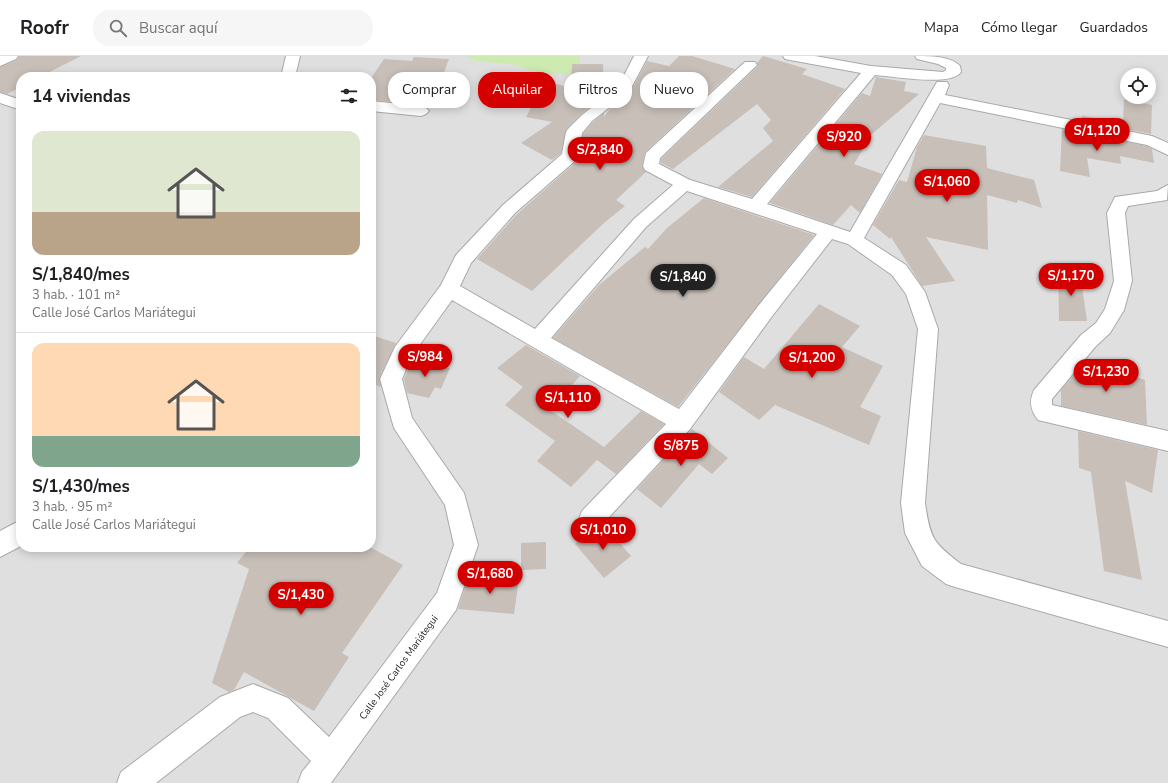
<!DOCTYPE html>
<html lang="es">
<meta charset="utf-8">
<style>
:root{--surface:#fff;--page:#f6f6f6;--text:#202124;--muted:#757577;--line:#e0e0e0;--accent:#d40000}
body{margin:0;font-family:"Nunito Sans",sans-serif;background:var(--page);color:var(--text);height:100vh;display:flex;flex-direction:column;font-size:15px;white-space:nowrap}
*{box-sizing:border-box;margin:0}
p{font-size:13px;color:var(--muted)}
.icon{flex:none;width:22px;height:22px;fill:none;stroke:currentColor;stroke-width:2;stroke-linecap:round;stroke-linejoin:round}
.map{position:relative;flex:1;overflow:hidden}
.drawer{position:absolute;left:16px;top:16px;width:360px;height:480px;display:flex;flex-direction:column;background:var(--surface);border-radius:16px;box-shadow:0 2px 10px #0003}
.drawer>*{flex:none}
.guide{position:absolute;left:388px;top:16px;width:380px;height:36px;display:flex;gap:8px}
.tools{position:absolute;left:1120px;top:12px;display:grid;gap:8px}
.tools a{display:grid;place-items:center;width:36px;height:36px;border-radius:50%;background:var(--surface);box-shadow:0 2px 10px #0003;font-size:20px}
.price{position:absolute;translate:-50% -34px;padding:0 9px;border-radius:14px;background:var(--accent);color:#fff;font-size:13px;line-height:26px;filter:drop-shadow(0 1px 2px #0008)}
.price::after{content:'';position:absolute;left:50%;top:24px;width:12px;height:9px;margin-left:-6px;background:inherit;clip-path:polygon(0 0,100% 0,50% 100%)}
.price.selected{background:#222;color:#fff}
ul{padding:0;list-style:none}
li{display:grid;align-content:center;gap:8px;height:212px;padding:0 16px}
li+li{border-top:1px solid var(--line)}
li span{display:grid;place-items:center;height:124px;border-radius:12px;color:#555}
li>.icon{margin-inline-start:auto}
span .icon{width:72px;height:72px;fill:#fffc;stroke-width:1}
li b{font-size:17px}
h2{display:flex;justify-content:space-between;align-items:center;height:48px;padding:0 16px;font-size:17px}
.tag{padding:0 14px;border-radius:16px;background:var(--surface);box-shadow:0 2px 10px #0003;font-size:14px;line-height:36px}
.tag.selected{background:var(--accent);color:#fff}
header{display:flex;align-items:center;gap:24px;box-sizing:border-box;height:56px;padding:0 20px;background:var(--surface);border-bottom:1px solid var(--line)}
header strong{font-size:19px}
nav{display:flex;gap:22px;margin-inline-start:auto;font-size:14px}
.search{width:280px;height:36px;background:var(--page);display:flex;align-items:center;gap:10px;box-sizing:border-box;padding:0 14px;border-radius:16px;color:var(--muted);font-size:15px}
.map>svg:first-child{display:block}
.residential{fill:#e0dfdf;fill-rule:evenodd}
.grass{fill:#cdebb0}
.building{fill:#c7bfb8}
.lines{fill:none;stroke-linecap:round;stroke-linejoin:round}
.street-casing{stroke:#a9a9a9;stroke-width:2}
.street{fill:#fff;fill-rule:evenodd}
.labels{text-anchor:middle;stroke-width:3.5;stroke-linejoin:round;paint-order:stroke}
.street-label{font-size:10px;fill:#222;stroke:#fff}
</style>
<header>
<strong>Roofr</strong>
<div class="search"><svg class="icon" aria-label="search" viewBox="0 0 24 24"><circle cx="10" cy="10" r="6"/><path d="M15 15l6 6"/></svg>Buscar aquí</div>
<nav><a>Mapa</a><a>Cómo llegar</a><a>Guardados</a></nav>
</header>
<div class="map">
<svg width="1168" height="727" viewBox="0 0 1168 727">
<rect width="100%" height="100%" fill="#f2efe9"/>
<!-- residential -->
<path class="residential" d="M0,0H1168V727H0ZM1127,19H1149V41H1127ZM21,21H371V491H21Z"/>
<!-- grass -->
<polygon class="grass" points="466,0 580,0 579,18 545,18 509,8 476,5"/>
<!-- building -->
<g class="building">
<polygon points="19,0 81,0 40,21 21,21 21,31 7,38 0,36 0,11 17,4"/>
<polygon points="679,0 692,0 735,13 645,96 642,110 646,116 616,144 625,150 604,167 532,235 477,203 515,160 577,105 583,78 593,66 604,57 604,61 610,53 630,37 647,5 669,10"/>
<polygon points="763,0 807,13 802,18 845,33 752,141 718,131 773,85 763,72 771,64 757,48 673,113 661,107 661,103 758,10 757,7"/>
<polygon points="414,1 449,3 434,43 400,42 397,46 371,44 371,22 384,3 412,5"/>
<polygon points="572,8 603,8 604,40 581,58 567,72 561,97 552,104 521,87 552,66 526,61 545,25 571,32"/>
<polygon points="876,21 906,26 904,35 919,38 872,78 854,108 882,118 860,157 851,149 833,169 770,147 862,37 870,40"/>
<polygon points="1124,43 1152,49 1151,78 1082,65 1082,60 1123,67"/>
<polygon points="1062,73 1147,90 1152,93 1154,107 1120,100 1121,108 1087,102 1090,121 1060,115"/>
<polygon points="924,79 986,90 987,112 1034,124 1042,152 1018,144 1017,147 987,139 988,194 926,181 955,225 922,230 891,181 890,183 873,169 899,124 907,126 917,91"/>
<polygon points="704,142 814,179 678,351 553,282 599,229 645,191 648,193 667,172"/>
<polygon points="1058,212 1080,217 1087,265 1059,265"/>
<polygon points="819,248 860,270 842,291 883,310 860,351 881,360 869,389 775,349 759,364 719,336 744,301 764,313"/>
<polygon points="371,279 396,287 379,322 381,331 373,328 371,331"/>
<polygon points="526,289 580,320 550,354 604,391 641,355 664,368 616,418 597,404 571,431 537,405 555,385 505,349 523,331 497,312"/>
<polygon points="1087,303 1145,324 1147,369 1061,350 1061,334"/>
<polygon points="412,304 450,312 441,333 435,331 429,342 407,337 404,323"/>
<polygon points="692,373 728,402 712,418 699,408 661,452 637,433"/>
<polygon points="1078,375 1158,394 1152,437 1125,425 1142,524 1104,515 1091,416 1079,412"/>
<polygon points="604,469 631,500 604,522 575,488 591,475 600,472"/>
<polygon points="546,486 546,513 521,514 521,487"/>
<polygon points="250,491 370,491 403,509 342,597 349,601 314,655 244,616 234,634 229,636 212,627 249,513 237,507"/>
<polygon points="469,519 519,523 514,558 458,553"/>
</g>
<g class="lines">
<!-- street casing -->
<g class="street-casing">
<g id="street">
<polygon points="0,0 18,0 16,3 0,10"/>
<polygon points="286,0 300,0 295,21 281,21"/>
<path d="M634,0H648L629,36L592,65L582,77L578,100L576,104L515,157L471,207L460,230L535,273L634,163L673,129L645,114L643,110L646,97L745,6H755L757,9L660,102L659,108L690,124L752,143L861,17L790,4L785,3L783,0H815L871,10L943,16L946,14V12L938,8L917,3L915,0C929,0 951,0 960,10L961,16C951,31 893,20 875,19L767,148L850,176L937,26H947L949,29L945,39L1152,80L1168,87V99L1147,89L940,47L864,182L906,209L925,236L938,273L925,447C930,482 933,487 961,508L1168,565V591L955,531L946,528L922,510L905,477L901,447L918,273L906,238L892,219L848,188L832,183L773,259L690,373L600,471L591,474L582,471L579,463L582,455L666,368L452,244L411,301L402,323L412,362L464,437L478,489L456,554L331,727H298L302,716L311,705L268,662L253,656L240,661L156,727H117L121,716L220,641L253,628L288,642L329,681L437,537L454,489L445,449L394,372L380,323L395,291L441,229L456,199L503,149L562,98L566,76L568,73L582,59L618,31ZM687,135L817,178L759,249L679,353L551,282L646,171Z"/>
<polygon points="0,37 21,44 21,54 0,47"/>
<polygon points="371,45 421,50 426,52 429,55 426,58 421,60 371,55"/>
<path d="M1168,129L1167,144L1128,150L1125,157L1132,225L1124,254L1110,277L1095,291L1052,343V349L1168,375V395L1038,364C1030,354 1029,345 1034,334L1081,279L1096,267L1105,253L1114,225L1107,157L1115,141L1157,135Z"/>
<polygon points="21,464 21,490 0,501 0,475"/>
</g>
</g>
<!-- street -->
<use href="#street" class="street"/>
</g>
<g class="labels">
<!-- street labels -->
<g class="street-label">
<text transform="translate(398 611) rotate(-54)" y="4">Calle José Carlos Mariátegui</text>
</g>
</g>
</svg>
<div class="tools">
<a><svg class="icon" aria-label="locate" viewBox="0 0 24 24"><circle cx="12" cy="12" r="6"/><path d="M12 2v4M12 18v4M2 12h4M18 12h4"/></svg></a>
</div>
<b class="price" style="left:1097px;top:96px">S/1,120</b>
<b class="price" style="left:844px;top:102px">S/920</b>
<b class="price" style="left:600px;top:115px">S/2,840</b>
<b class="price" style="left:947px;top:147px">S/1,060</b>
<b class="price" style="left:1071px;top:241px">S/1,170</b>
<b class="price selected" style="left:683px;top:242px">S/1,840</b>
<b class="price" style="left:425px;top:322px">S/984</b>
<b class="price" style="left:812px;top:323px">S/1,200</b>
<b class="price" style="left:1106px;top:337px">S/1,230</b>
<b class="price" style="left:568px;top:363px">S/1,110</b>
<b class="price" style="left:681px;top:411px">S/875</b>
<b class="price" style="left:603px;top:495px">S/1,010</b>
<b class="price" style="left:490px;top:539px">S/1,680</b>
<b class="price" style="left:301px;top:560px">S/1,430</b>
<div class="guide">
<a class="tag">Comprar</a>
<a class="tag selected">Alquilar</a>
<a class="tag">Filtros</a>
<a class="tag">Nuevo</a>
</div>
<section class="drawer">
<h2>14 viviendas<svg class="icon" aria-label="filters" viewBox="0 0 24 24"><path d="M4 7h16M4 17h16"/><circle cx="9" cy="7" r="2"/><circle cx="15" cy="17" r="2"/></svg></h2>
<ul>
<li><span style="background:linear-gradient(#dfe7d0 65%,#b9a48a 0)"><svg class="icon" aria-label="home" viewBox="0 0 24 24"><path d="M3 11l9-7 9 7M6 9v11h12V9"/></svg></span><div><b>S/1,840/mes</b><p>3 hab. · 101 m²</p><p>Calle José Carlos Mariátegui</p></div></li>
<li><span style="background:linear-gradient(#ffd9b3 75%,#7fa58c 0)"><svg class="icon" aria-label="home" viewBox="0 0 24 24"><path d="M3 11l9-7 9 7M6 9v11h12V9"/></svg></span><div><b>S/1,430/mes</b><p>3 hab. · 95 m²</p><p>Calle José Carlos Mariátegui</p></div></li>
</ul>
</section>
</div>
